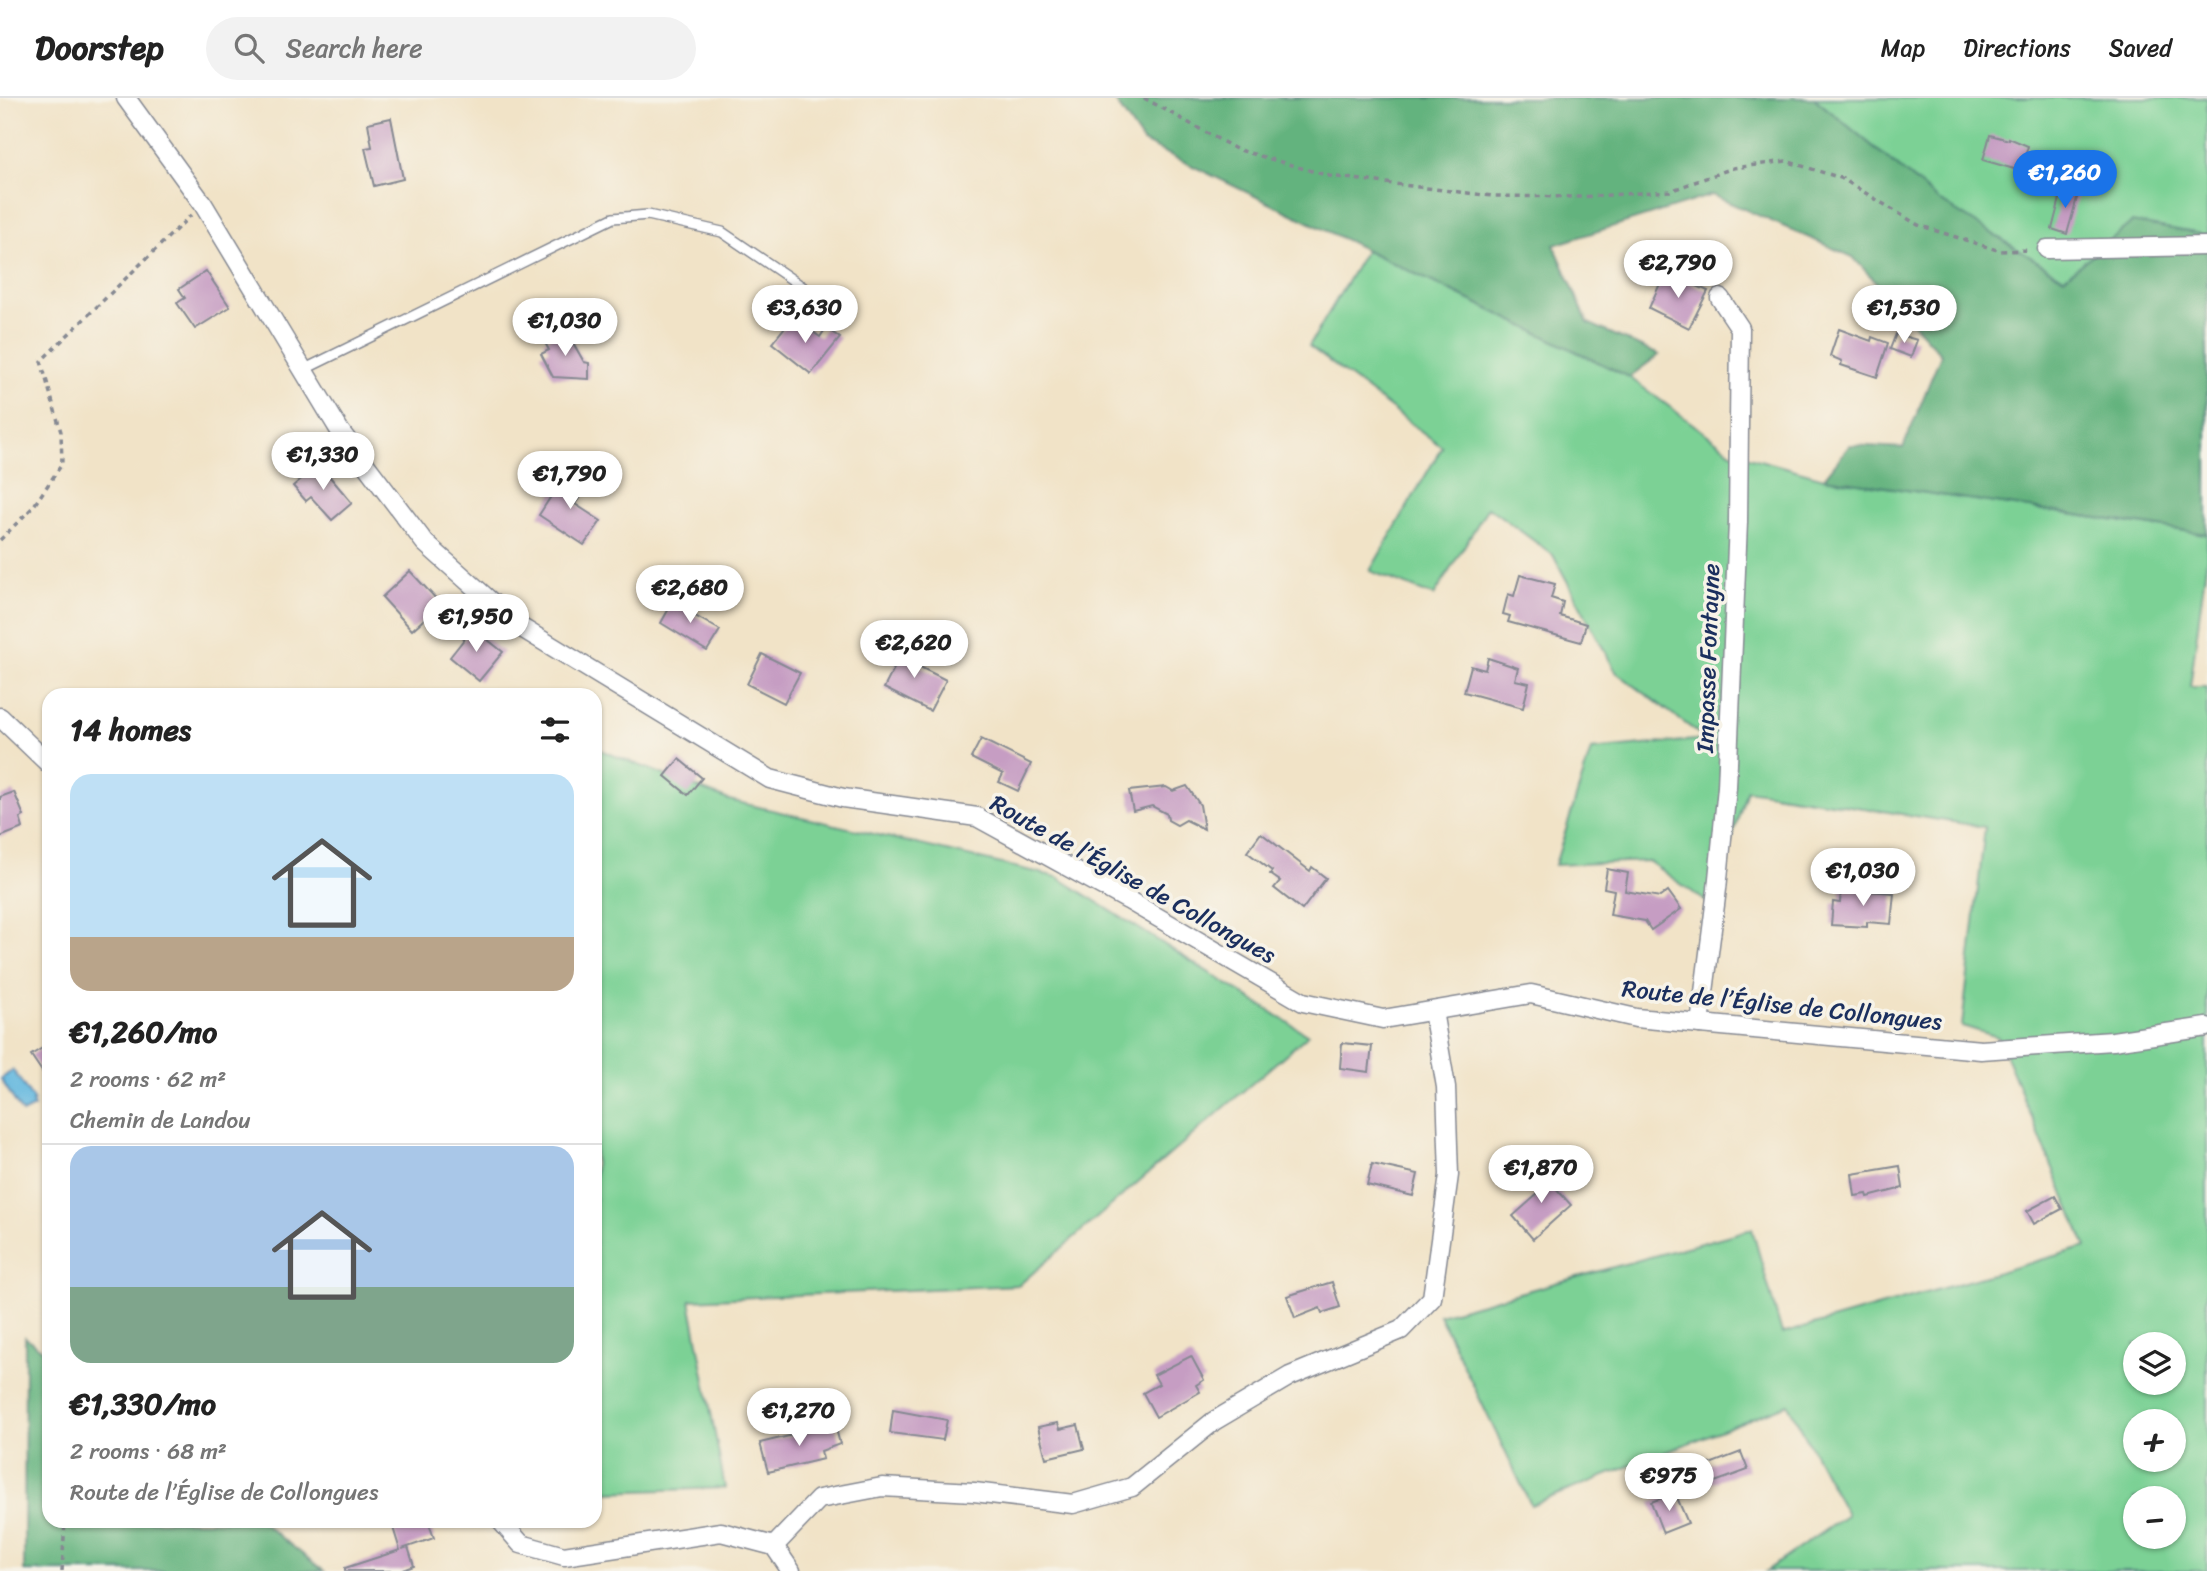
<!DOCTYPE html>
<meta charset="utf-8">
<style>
:root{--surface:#fff;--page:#f2f2f2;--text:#222;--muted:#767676;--line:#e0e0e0;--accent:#1a73e8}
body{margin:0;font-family:Sriracha,sans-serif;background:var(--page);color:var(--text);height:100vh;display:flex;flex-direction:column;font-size:26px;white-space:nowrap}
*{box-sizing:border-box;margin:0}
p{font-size:23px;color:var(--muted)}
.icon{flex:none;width:38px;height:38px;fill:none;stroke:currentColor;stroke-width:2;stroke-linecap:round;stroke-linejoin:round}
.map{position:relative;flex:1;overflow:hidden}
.sheet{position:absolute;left:42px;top:590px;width:560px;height:840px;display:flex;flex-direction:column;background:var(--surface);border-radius:21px;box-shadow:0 2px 5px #0004}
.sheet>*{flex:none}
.controls{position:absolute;left:2123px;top:1234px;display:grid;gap:14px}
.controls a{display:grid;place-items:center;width:63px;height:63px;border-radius:50%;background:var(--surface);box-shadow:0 2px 5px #0004;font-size:35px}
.price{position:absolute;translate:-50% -60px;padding:0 16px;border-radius:24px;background:#fff;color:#222;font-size:23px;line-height:46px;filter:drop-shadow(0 2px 4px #0008)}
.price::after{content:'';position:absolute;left:50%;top:42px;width:21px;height:16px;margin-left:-10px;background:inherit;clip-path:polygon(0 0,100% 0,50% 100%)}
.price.selected{background:var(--accent);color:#fff}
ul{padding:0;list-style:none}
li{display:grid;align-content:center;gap:14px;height:371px;padding:0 28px}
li+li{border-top:2px solid var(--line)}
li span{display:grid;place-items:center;height:217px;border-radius:21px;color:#555}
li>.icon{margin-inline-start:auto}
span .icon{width:126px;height:126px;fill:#fffc;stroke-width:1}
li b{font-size:30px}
h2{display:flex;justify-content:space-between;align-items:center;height:84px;padding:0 28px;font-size:30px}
header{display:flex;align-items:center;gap:42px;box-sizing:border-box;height:98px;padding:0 35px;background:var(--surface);border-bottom:2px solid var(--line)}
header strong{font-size:33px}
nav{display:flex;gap:38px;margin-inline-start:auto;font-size:24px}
.search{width:490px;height:63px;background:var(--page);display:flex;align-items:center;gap:18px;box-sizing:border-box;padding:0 24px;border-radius:38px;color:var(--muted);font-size:26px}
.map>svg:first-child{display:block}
.green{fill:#7bd195;stroke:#4b807a;stroke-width:2;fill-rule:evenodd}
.forest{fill:#64b37e;stroke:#40716e;stroke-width:2}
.water{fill:#63b8df;stroke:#3f749e;stroke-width:2}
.building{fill:#c69dc3}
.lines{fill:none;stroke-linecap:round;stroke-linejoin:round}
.lane-casing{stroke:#868992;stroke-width:12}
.street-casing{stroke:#868992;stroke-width:21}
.path{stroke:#868992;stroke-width:3.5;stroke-dasharray:5 5;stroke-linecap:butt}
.lane{stroke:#fff;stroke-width:9}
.street{stroke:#fff;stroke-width:18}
.labels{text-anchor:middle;stroke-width:7;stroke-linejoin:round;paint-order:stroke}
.street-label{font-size:24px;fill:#1b2f5e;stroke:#f7f3e8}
</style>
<header>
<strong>Doorstep</strong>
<div class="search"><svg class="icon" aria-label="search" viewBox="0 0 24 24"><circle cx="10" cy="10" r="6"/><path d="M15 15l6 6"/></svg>Search here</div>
<nav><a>Map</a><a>Directions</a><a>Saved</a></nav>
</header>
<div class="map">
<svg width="2207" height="1473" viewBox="0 0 2207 1473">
<rect width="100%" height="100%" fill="#f7f3e8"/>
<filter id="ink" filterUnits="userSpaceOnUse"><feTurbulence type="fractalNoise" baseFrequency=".0143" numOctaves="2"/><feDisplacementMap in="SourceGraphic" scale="14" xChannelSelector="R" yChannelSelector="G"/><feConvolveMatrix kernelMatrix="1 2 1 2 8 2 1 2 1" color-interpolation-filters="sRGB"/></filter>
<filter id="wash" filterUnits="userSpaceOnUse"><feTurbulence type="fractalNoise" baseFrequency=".00686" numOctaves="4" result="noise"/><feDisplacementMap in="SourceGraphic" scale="28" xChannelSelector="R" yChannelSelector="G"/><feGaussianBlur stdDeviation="1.57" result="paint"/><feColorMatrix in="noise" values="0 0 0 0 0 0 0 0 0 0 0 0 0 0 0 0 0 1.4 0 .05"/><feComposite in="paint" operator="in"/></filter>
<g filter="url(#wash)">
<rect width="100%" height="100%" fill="#f1e3c7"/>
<!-- green -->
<g class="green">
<polygon points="1814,0 2207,0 2207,137 2132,125 2064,180 1938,102"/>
<path d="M1366,152L1629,279L1731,354L1824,380L2207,436V459L2190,589H2207V1473H1766L1847,1417L1788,1306L1531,1407L1439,1217L1752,1131L1782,1236L2086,1149L1998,939L1962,928L1985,729L1747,692L1711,807L1648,763L1555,767L1591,652L1706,641L1616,574L1553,457L1488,409L1434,498L1370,473L1442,349L1309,248ZM2135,1246H2174V1284H2135ZM2135,1323H2174V1362H2135ZM2135,1400H2174V1438H2135Z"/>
<polygon points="595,650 729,702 1057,779 1308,937 1019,1187 690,1202 725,1390 604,1394 595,1377"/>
</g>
<!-- forest -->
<g class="forest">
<polygon points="1113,0 1814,0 1938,102 2064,180 2132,124 2207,137 2207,436 1824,380 1850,347 1903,350 1941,256 1853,159 1712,97 1554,147 1588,225 1659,257 1629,279 1143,44"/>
<polygon points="25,1239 49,1257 49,1423 260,1423 324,1473 24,1473"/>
</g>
<!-- water -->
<polygon class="water" points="13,972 34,1003 32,1004 34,1009 22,1015 1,981"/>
<g id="blocks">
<!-- building -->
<g class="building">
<polygon points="391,20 403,81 374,88 365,50 372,49 368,25"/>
<polygon points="1990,37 2009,42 2009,40 2028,48 2021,73 1983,62"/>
<polygon points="2063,89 2079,93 2067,136 2052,131"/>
<polygon points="206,173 230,209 195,231 177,205 185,200 179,191"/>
<polygon points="1664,177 1676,182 1677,179 1708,193 1689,230 1649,210"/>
<polygon points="793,219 820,239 826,230 840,240 811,276 772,245"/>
<polygon points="564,229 584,264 589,265 589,281 553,279 541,256 549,252 544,243"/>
<polygon points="1839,231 1871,243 1872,239 1888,245 1877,279 1841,267 1842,263 1830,258"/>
<polygon points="1896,236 1917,242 1911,259 1890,251"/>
<polygon points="319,366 352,405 332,422 311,399 306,403 293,388"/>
<polygon points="566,375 586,390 575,406 601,423 584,447 539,417"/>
<polygon points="410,473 441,506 412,532 382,499"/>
<polygon points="1520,477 1555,486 1551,500 1563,504 1560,518 1586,526 1581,544 1508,524 1510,518 1503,516 1508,496 1514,498"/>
<polygon points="675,500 692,510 690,515 720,532 707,553 661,525"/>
<polygon points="473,530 503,554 479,583 450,559"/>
<polygon points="908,543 922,549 914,566 946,582 930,613 884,590"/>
<polygon points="762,556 800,575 784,605 747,586"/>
<polygon points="1488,560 1518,570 1515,582 1529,585 1523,610 1464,594 1471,568 1485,572"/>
<polygon points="981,641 1031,666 1018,693 999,684 1003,676 971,660"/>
<polygon points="679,661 702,680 688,697 665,678"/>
<polygon points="1187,688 1200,707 1204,731 1186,722 1177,727 1168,722 1167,716 1152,708 1133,713 1129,693 1166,689 1173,693"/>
<polygon points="14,694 24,718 20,720 23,730 0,739 0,699"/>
<polygon points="1261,735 1310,773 1312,769 1326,780 1302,812 1274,790 1280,783 1270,776 1272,773 1247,754"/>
<polygon points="1607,771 1628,775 1625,793 1660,799 1668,793 1681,811 1651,832 1645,823 1610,817 1614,792 1604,790"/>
<polygon points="1841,791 1894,795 1891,826 1867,824 1867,829 1831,827 1833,804 1840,805"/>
<polygon points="1342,945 1372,948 1369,974 1340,970"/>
<polygon points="49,946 49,984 31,957"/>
<polygon points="1372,1066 1418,1076 1413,1098 1367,1087"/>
<polygon points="1900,1068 1903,1090 1868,1099 1867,1096 1855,1098 1852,1076"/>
<polygon points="1537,1069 1571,1107 1533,1141 1513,1118 1539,1095 1525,1079"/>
<polygon points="2055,1098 2062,1111 2034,1126 2027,1113"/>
<polygon points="1332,1184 1340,1209 1322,1215 1320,1210 1295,1220 1287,1198"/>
<polygon points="1191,1258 1204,1282 1196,1287 1200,1294 1156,1319 1143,1295 1159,1286 1154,1277"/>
<polygon points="893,1312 947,1322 943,1342 890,1335"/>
<polygon points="1058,1325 1060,1331 1078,1327 1084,1351 1046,1360 1038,1329"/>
<polygon points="835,1327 840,1346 821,1353 823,1361 768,1374 760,1345"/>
<polygon points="1741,1354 1748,1372 1701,1389 1694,1372"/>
<polygon points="1675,1395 1688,1425 1663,1435 1651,1404"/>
<polygon points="391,1423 428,1423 434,1440 402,1451 408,1449 414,1468 401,1473 345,1473 345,1470 400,1452"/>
</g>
</g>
</g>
<g filter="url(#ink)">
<use href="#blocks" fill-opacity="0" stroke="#868992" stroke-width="2"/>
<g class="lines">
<!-- lane casing -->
<g class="lane-casing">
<polyline id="lane" points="303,272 613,120 648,117 722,134 838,213"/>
</g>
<!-- street casing -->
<g class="street-casing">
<g id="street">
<polyline points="126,0 203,106 340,333 425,445 517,527 770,681 843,700 977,719 1128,802 1303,904 1383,921 1531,896 1636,920 1981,952 2113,943 2207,929"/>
<polyline points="2047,151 2207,148"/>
<polyline points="0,619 49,666"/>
<polyline points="1700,926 1717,791 1727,689 1738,424 1740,230 1720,200"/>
<polyline points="501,1423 521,1446 564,1458 721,1434 774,1448"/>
<polyline points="774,1448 819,1401 882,1389 974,1394 1073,1406 1132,1389 1214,1323 1290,1278 1401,1232 1432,1200 1449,1077 1446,989 1433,913"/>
<polyline points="774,1448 791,1473"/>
</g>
</g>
<!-- path -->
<g class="path">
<polyline points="1144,0 1236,51 1329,78 1492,98 1579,99 1670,93 1733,70 1786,63 1841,80 1918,127 2000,153 2030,152"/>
<polyline points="0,442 33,409 62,366 61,334 41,263 191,117"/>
<polyline points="62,1473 65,1423"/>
</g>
<!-- lane -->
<use href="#lane" class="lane"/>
<!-- street -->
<use href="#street" class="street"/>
</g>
</g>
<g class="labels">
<!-- street labels -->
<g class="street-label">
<text transform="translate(1708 560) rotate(-88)" y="8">Impasse Fontayne</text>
<text transform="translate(1133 781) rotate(29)" y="8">Route de l’Église de Collongues</text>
<text transform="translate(1782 907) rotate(6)" y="8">Route de l’Église de Collongues</text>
</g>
</g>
</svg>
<div class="controls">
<a><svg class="icon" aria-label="layers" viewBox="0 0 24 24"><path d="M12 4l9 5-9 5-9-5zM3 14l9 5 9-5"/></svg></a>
<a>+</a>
<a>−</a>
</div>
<b class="price selected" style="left:2065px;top:112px">€1,260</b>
<b class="price" style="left:1678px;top:202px">€2,790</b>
<b class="price" style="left:805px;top:247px">€3,630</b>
<b class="price" style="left:1904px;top:247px">€1,530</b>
<b class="price" style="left:565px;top:260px">€1,030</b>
<b class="price" style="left:323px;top:394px">€1,330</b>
<b class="price" style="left:570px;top:413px">€1,790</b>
<b class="price" style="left:690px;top:527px">€2,680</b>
<b class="price" style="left:476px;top:556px">€1,950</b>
<b class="price" style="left:914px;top:582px">€2,620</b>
<b class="price" style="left:1863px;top:810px">€1,030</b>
<b class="price" style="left:1541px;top:1107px">€1,870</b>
<b class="price" style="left:799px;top:1350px">€1,270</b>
<b class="price" style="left:1669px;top:1415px">€975</b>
<section class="sheet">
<h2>14 homes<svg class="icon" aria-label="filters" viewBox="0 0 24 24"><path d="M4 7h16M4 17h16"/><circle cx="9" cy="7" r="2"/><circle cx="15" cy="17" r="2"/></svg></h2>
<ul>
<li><span style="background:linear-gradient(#bfe0f5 75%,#b9a48a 0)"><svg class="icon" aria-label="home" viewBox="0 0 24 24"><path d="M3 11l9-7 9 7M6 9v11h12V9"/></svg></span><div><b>€1,260/mo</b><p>2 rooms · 62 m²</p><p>Chemin de Landou</p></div></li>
<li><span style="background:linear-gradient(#a9c7e8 65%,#7fa58c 0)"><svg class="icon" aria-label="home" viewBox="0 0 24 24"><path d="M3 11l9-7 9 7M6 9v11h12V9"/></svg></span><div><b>€1,330/mo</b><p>2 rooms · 68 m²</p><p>Route de l’Église de Collongues</p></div></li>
</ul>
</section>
</div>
